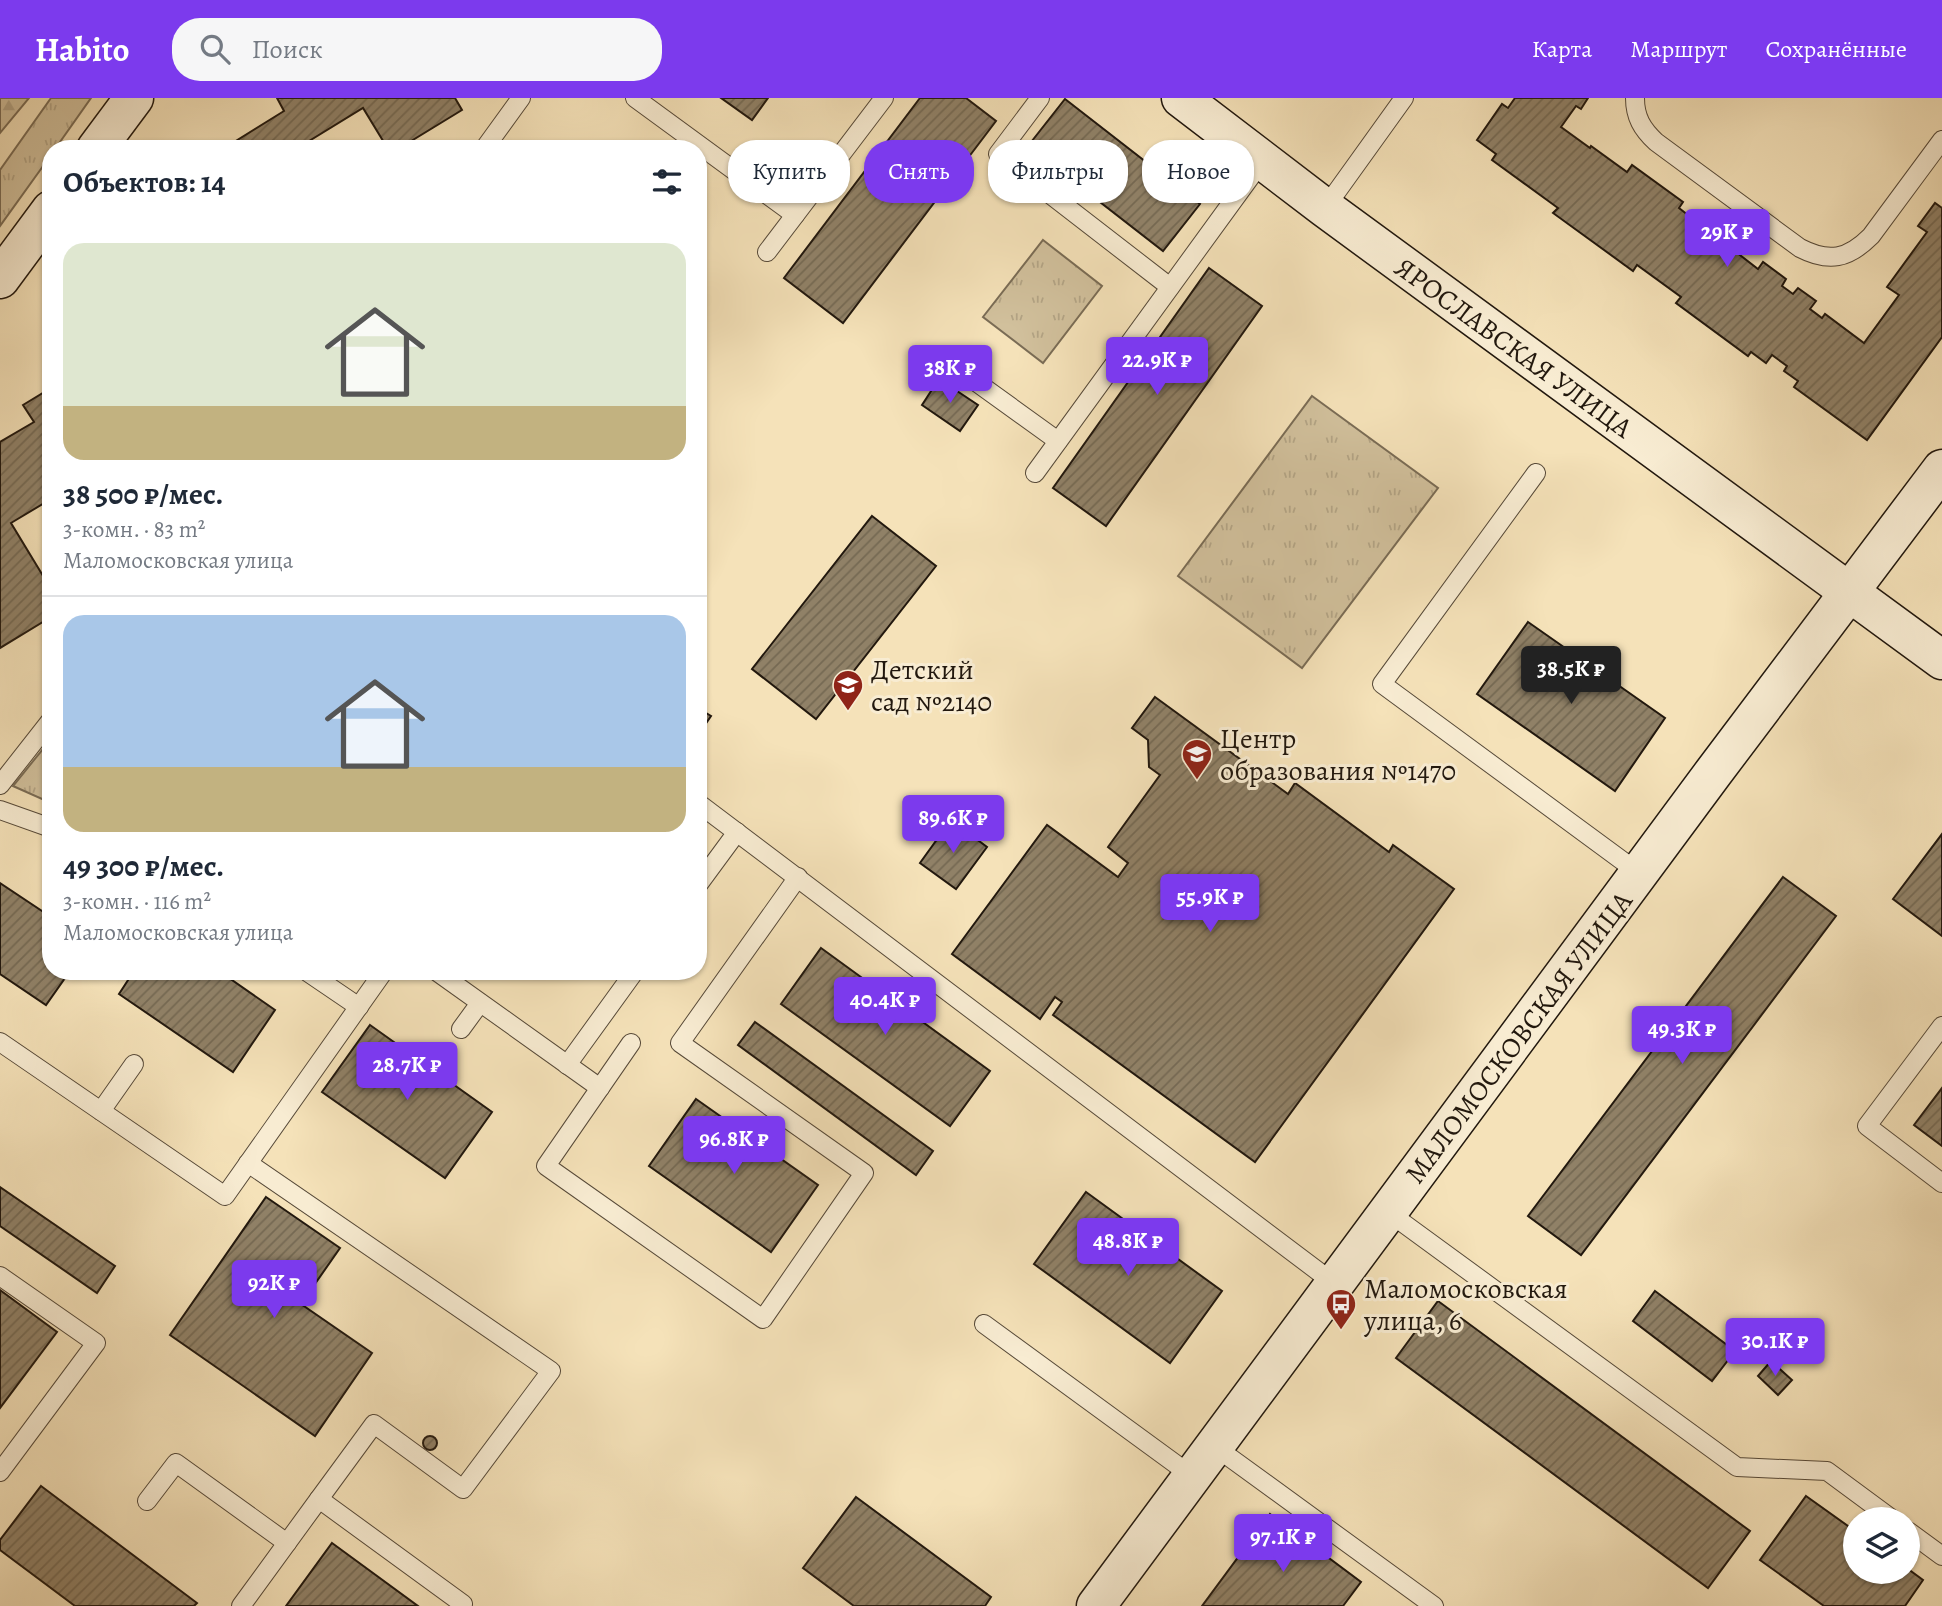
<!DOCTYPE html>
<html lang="ru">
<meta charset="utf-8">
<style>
:root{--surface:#fff;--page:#f6f6f7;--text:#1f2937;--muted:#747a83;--line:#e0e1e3;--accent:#7c3aed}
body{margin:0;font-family:Alegreya,serif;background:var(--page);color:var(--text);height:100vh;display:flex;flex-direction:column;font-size:26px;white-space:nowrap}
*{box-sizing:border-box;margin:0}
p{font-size:23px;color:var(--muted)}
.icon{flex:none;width:38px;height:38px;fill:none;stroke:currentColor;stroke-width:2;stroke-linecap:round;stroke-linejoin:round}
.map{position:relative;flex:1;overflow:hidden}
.details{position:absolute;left:42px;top:42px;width:665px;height:840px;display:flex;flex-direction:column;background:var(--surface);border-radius:28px;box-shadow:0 2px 5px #0004}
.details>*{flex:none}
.guide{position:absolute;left:728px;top:42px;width:665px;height:63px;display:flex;gap:14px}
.controls{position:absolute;left:1843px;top:1409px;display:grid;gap:14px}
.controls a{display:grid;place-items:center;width:77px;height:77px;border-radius:50%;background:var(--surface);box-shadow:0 2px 5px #0004;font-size:35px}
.price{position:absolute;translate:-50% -60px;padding:0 16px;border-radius:7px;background:var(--accent);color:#fff;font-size:23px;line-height:46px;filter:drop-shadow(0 2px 4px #0008)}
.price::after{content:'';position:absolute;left:50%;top:42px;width:21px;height:16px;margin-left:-10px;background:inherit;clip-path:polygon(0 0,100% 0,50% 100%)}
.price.active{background:#222;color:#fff}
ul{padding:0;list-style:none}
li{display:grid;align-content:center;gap:14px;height:371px;padding:0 21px}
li+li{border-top:2px solid var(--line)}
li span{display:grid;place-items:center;height:217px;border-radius:21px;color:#555}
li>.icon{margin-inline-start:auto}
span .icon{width:126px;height:126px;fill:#fffc;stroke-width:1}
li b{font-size:30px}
h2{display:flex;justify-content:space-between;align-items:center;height:84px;padding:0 21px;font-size:30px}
.tag{padding:0 24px;border-radius:28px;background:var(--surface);box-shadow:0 2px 5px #0004;font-size:24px;line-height:63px}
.tag.active{background:var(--accent);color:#fff}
header{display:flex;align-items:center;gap:42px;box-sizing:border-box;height:98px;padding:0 35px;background:var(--accent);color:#fff}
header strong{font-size:33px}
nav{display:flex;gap:38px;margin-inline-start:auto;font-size:24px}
.search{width:490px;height:63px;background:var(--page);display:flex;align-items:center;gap:18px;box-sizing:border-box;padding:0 24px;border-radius:28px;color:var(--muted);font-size:26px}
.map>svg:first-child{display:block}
.grass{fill:url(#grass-tufts);stroke:#7a6c55;stroke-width:2}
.forest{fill:url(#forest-firs);stroke:#7a6c55;stroke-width:2}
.building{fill:url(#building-hatch);stroke:#22180e;stroke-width:2}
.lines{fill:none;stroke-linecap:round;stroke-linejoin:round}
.lane-casing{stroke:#574a39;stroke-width:20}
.secondary-casing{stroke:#22180e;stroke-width:41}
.lane{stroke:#f8ecd2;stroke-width:18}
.secondary{stroke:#f8ecd2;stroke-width:38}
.labels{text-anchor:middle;stroke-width:6;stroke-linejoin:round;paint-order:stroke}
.street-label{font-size:28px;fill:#22180e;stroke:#f8ecd2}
.poi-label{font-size:28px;fill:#22180e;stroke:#f8ecd2;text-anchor:start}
</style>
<header>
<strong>Habito</strong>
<div class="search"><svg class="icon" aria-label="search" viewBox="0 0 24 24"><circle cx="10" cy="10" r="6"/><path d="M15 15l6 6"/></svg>Поиск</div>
<nav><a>Карта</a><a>Маршрут</a><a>Сохранённые</a></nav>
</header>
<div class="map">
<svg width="1942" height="1508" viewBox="0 0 1942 1508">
<defs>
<pattern id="grass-tufts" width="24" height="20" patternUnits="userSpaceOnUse" patternTransform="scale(1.75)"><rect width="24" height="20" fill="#d1c09c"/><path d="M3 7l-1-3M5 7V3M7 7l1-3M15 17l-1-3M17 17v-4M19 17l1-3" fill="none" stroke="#b3a485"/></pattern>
<pattern id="forest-firs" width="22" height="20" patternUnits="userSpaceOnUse" patternTransform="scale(1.75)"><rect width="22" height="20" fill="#d1c09c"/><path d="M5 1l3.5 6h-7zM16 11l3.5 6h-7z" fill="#b3a485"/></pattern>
<pattern id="building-hatch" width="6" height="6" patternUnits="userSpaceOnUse" patternTransform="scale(1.75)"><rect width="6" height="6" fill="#908167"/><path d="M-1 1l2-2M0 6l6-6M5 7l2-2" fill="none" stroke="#756953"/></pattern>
</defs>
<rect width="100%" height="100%" fill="#f5e2b9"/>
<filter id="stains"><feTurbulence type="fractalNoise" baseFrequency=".00286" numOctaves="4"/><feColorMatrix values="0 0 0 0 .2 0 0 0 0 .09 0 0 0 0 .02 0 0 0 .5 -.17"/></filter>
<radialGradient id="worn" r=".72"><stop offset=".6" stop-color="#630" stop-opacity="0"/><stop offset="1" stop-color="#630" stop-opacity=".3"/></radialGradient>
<!-- grass -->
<g class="grass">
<polygon points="51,0 91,0 55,51 51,51 51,57 0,128 0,72"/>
<polygon points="1043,142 1102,188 1043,265 983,219"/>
<polygon points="1312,298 1438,390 1302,570 1178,478"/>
<polygon points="51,641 51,705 13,688"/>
</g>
<!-- forest -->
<polygon class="forest" points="0,0 29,0 0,35"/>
<!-- building -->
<g class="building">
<polygon points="277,0 455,0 462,12 398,51 388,51 363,10 301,48 303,51 223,51 284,13"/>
<polygon points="721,0 768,0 752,22"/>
<polygon points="920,0 966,0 996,23 843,225 784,180"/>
<polygon points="1515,0 1588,0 1581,11 1576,8 1561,29 1590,50 1591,48 1627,74 1632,67 1683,104 1679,110 1693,121 1689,125 1718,146 1724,138 1739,149 1736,154 1758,171 1763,164 1786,181 1782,188 1793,196 1798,190 1816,203 1810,211 1822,220 1825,216 1864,245 1899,197 1887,189 1927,134 1918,128 1935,105 1942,110 1942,239 1867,342 1794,289 1798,283 1784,273 1787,268 1772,257 1766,265 1751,254 1748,258 1676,205 1681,199 1637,167 1633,173 1553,115 1558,110 1492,62 1496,56 1477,42 1502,6 1508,10"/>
<polygon points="1065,1 1200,106 1163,153 1028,48"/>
<polygon points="1209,170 1262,208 1106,428 1053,390"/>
<polygon points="939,281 978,307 960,333 922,307"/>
<polygon points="51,290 51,401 11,425 51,491 51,519 0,550 0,344 34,324 23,307"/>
<polygon points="872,418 936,468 816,621 752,571"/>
<polygon points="1528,524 1665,620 1615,693 1477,596"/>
<polygon points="1155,599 1288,696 1295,685 1389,754 1393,747 1454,791 1255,1064 1053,917 1062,904 1055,899 1040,921 952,856 1047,727 1118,779 1128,765 1108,749 1160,677 1149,669 1148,642 1132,630"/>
<polygon points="698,610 711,618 698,637"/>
<polygon points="951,722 987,749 956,791 920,765"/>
<polygon points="1942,736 1942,838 1893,801"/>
<polygon points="1783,779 1836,818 1581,1157 1528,1118"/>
<polygon points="0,785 51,819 51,873 70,873 46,907 0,876"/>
<polygon points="821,850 990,973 950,1028 781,906"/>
<polygon points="134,873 219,873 275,912 233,974 119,896"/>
<polygon points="755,924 933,1053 916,1077 738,947"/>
<polygon points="370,927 492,1014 445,1080 322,994"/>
<polygon points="1942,990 1942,1048 1914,1027"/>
<polygon points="696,1001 818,1087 771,1154 649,1068"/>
<polygon points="0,1089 115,1168 97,1195 0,1128"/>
<polygon points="1086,1094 1222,1193 1170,1265 1034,1166"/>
<polygon points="266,1099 340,1150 301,1206 372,1255 315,1338 170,1237"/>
<polygon points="0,1192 57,1234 0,1310"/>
<polygon points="1655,1193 1735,1253 1712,1283 1633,1223"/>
<polygon points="1438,1203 1750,1433 1708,1490 1396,1260"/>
<polygon points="1771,1263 1792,1282 1778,1297 1758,1278"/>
<circle cx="430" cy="1345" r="7"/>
<polygon points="41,1388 197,1505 194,1508 75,1508 0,1452 0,1442"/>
<polygon points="1806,1398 1855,1433 1855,1474 1908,1474 1908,1471 1923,1482 1905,1508 1824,1508 1760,1462"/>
<polygon points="856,1399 991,1499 985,1508 854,1508 803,1470"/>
<polygon points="1270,1416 1361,1484 1343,1508 1202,1508"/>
<polygon points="332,1445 418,1508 286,1508"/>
</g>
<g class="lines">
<!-- lane casing -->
<g class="lane-casing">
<g id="lane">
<polyline points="635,0 795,117"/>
<polyline points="1040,0 998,56 1170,189"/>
<path d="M1635,0C1635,19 1642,31 1656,44L1800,150C1829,165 1848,161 1871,138L1942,42"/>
<polyline points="484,51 521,0"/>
<polyline points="1325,110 1404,0"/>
<polyline points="767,154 884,0"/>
<polyline points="947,263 1058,343"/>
<polyline points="1035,375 1262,63"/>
<polyline points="1536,375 1382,586 1639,775"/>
<polyline points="0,687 51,622"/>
<polyline points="698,705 1335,1186"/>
<polyline points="0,712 51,730"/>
<polyline points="698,787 737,734"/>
<polyline points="306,873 359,909"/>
<polyline points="436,873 600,990"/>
<polyline points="1942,928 1867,1028 1942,1085"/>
<polyline points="461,931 480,905"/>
<polyline points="0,944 225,1098 384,873"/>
<polyline points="631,945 546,1068 763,1221 864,1075 680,945 798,779"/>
<polyline points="567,967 635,873"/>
<polyline points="101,1013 134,966"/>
<polyline points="248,1065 551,1273 463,1391 374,1326 319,1401"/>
<polyline points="1388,1114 1737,1369 1827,1373 1892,1421"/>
<polyline points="0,1178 96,1245 0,1374"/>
<polyline points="984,1226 1192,1378"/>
<polyline points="1214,1348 1434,1508"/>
<polyline points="147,1403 176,1365 287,1445"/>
<polyline points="1908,1433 1942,1458"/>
<polyline points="241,1508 319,1401 463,1506 462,1508"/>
</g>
</g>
<!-- secondary casing -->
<g class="secondary-casing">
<g id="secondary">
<polyline points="1181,0 1325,110 1942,562"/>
<polyline points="96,51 134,0"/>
<polyline points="0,181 51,112"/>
<polyline points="1096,1508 1713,675 1942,371"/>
</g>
</g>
<!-- lane -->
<use href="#lane" class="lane"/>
<!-- secondary -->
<use href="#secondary" class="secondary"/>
</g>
<!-- icons -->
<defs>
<g id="school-pin" transform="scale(1.575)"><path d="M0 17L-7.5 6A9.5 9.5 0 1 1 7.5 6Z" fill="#8f2418" stroke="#f8ecd2"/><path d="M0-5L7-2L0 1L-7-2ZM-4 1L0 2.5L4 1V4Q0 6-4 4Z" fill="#fff"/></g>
<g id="bus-pin" transform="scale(1.575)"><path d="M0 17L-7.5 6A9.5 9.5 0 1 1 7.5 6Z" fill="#8f2418" stroke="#f8ecd2"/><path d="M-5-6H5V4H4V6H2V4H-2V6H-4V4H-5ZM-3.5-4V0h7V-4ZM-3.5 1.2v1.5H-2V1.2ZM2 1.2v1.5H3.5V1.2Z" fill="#fff"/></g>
</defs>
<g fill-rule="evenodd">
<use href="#school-pin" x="848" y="587"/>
<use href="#school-pin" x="1197" y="656"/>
<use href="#bus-pin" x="1341" y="1206"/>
</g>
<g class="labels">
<!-- street labels -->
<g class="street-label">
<text transform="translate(1514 249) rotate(36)" y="10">ЯРОСЛАВСКАЯ УЛИЦА</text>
<text transform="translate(1518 939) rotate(-53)" y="10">МАЛОМОСКОВСКАЯ УЛИЦА</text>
</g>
<!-- poi labels -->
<g class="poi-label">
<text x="871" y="581">Детский<tspan x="871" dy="32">сад №2140</tspan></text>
<text x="1220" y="650">Центр<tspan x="1220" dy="32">образования №1470</tspan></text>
<text x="1364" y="1200">Маломосковская<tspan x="1364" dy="32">улица, 6</tspan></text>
</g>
</g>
<rect width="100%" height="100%" filter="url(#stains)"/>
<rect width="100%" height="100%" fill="url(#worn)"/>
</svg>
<div class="controls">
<a><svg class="icon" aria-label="layers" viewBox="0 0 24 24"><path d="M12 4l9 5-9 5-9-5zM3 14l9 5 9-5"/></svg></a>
</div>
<b class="price" style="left:1727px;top:171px">29K ₽</b>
<b class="price" style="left:1157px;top:299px">22.9K ₽</b>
<b class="price" style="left:950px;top:307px">38K ₽</b>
<b class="price active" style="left:1571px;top:608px">38.5K ₽</b>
<b class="price" style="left:953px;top:757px">89.6K ₽</b>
<b class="price" style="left:1210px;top:836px">55.9K ₽</b>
<b class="price" style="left:885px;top:939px">40.4K ₽</b>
<b class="price" style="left:1682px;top:968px">49.3K ₽</b>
<b class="price" style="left:407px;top:1004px">28.7K ₽</b>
<b class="price" style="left:734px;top:1078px">96.8K ₽</b>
<b class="price" style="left:1128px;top:1180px">48.8K ₽</b>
<b class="price" style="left:274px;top:1222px">92K ₽</b>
<b class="price" style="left:1775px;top:1280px">30.1K ₽</b>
<b class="price" style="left:1283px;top:1476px">97.1K ₽</b>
<div class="guide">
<a class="tag">Купить</a>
<a class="tag active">Снять</a>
<a class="tag">Фильтры</a>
<a class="tag">Новое</a>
</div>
<section class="details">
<h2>Объектов: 14<svg class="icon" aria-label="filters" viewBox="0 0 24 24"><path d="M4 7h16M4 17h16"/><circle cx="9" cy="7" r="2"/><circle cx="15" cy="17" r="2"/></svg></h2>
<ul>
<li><span style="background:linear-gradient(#dfe7d0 75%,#c2b280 0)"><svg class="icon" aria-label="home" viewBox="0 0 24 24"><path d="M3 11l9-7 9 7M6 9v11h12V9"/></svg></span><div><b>38 500 ₽/мес.</b><p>3-комн. · 83 m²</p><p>Маломосковская улица</p></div></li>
<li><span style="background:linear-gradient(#a9c7e8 70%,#c2b280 0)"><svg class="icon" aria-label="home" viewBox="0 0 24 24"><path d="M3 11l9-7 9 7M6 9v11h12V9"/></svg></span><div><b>49 300 ₽/мес.</b><p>3-комн. · 116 m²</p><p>Маломосковская улица</p></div></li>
</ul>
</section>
</div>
